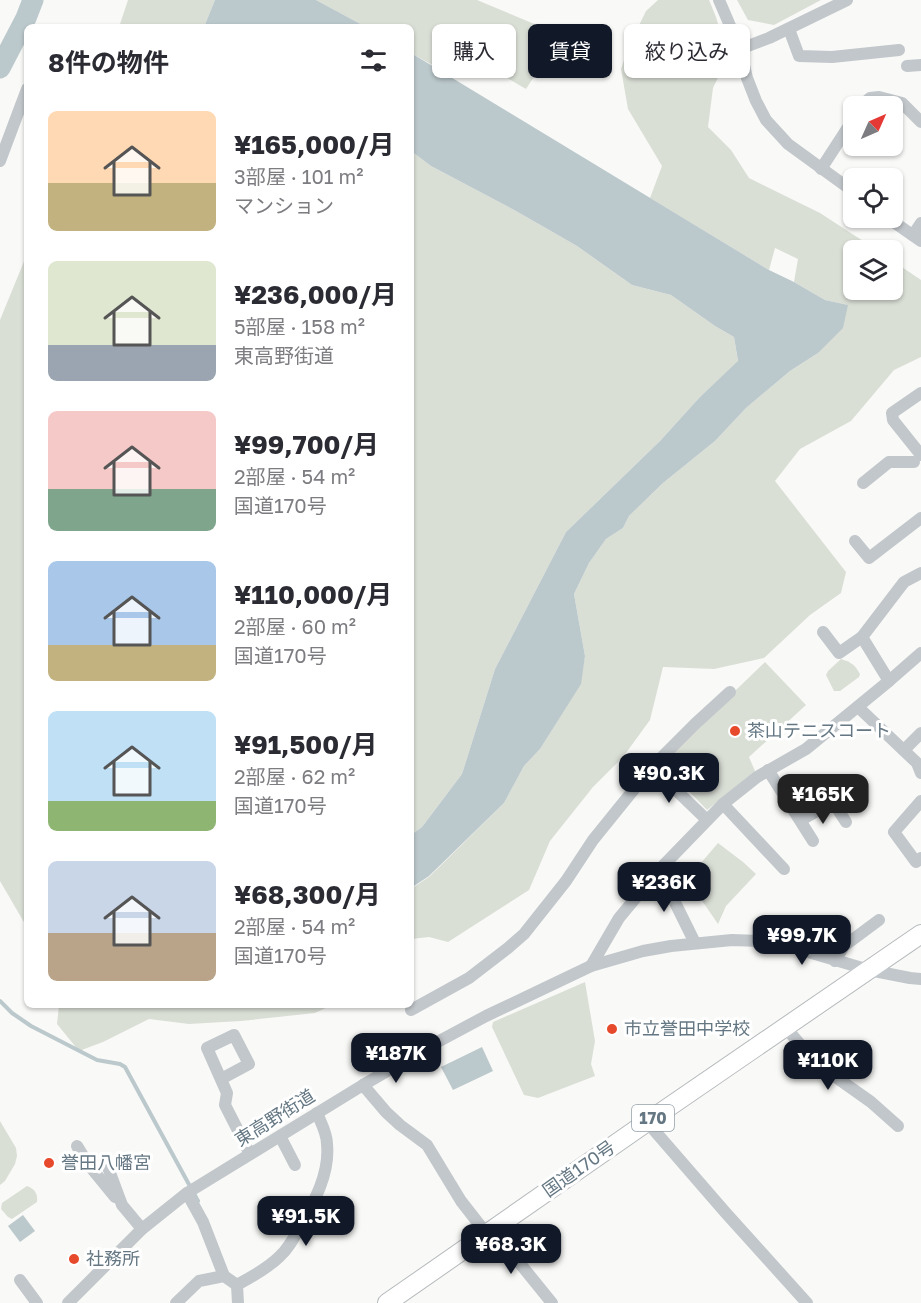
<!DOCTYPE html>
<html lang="ja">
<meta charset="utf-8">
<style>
:root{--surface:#fff;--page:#f7f7f7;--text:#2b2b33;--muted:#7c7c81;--accent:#111827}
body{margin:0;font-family:"Golos Text","Noto Sans JP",sans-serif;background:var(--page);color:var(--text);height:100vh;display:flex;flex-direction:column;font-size:22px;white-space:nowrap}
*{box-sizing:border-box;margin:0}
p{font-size:20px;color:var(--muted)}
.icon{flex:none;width:33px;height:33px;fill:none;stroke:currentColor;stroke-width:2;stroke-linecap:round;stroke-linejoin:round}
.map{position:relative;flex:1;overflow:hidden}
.details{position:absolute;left:24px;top:24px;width:390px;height:984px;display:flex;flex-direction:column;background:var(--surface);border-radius:9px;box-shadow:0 2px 4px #0004}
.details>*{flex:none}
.top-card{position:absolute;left:432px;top:24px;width:399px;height:54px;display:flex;gap:12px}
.needle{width:39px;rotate:45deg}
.tools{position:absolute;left:843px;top:96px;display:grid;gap:12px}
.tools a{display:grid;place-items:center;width:60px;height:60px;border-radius:9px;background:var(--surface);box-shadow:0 2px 4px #0004;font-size:30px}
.price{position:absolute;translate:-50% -51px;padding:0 14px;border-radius:12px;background:var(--accent);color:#fff;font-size:20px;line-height:39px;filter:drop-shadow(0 2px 3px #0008)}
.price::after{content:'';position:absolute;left:50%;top:36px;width:18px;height:14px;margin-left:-9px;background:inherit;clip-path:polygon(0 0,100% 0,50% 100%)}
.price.active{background:#222;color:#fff}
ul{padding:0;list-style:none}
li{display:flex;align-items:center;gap:18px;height:150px;padding:0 24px}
li span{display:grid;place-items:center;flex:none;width:168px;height:120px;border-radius:9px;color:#555}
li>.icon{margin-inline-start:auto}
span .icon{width:72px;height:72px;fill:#fffc;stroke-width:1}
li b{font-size:26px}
h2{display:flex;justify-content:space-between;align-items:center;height:72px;padding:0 24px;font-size:26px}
.tag{padding:0 21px;border-radius:9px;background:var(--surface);box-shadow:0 2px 4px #0004;font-size:21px;line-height:54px}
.tag.active{background:var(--accent);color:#fff}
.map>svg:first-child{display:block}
.green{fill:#dadfd6}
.water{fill:#bbc8cc}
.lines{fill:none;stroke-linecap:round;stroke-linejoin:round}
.stream{stroke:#bbc8cc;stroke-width:4}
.river{stroke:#bbc8cc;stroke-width:21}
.highway-casing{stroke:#b6babd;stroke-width:20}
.minor{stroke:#c2c7cb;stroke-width:12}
.highway{stroke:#fff;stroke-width:18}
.poi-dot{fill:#e6492b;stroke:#fff;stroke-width:2}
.labels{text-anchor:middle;stroke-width:6;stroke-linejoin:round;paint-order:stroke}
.shield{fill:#fff;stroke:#92a0a8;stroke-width:1.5}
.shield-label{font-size:16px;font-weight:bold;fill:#647783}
.poi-label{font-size:18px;fill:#647783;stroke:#fff;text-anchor:start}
.street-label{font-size:18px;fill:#647783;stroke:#fff}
</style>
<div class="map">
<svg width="921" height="1303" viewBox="0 0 921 1303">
<rect width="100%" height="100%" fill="#f9f9f7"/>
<!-- green -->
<g class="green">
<polygon points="128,0 215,0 204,27 119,27"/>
<polygon points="316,0 477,0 580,43 573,65 539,69 526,89 481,63 441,70 411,53 411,27 366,27"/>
<polygon points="658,0 709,0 716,17 728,57 713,88 708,127 731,150 749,178 820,213 877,250 854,250 854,290 892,290 893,261 921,280 921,357 894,370 851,421 800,449 775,481 846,572 841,593 810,615 764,658 714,669 663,667 650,720 623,757 593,787 550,841 529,890 448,942 429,937 411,939 411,889 430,876 504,803 524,766 540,749 580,684 585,656 574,594 589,563 606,539 623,528 629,516 663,483 715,441 746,408 790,371 818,353 847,305 825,300 794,282 798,259 775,248 769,270 650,198 662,166 628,109 621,69 628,48 646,11"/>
<polygon points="737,0 821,0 774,25 748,20"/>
<polygon points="411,151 431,166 516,211 577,246 632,285 671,295 715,326 734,337 738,362 699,398 660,441 566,532 495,669 462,774 422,827 411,835"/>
<polygon points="27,254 27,930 25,924 0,881 0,320"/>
<path d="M841,659C851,662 855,665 860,674L859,677L840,691H834L826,675L828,671Z"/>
<polygon points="765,662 806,705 749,757 755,771 707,810 661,762"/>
<polygon points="718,843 743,862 756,874 726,906 718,924 696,892 689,877"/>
<polygon points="585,982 595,1041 591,1064 595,1076 538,1098 524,1095 492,1027 493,1022"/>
<polygon points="59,1005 332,1005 315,1013 241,1021 189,1024 149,1019 103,1042 79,1051 57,1024"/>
<polygon points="0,1121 16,1148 17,1156 15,1164 5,1181 0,1185"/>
<path d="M27,1186C35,1189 38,1194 37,1202L12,1219L8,1217L1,1209L2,1203Z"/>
</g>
<!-- water -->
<g class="water">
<polygon points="215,0 316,0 366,27 204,27"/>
<polygon points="411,53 769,270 794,282 825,300 848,305 843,328 818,353 790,371 746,408 715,441 663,483 629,516 623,528 606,539 589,563 574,594 585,656 581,684 540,749 524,766 504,803 429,876 411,888 411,835 422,827 462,774 495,669 566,532 660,441 699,398 738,361 734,337 715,326 671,295 632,285 577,246 516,211 431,166 411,151"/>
<polygon points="482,1047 493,1071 453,1090 441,1067"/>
<polygon points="23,1215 35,1231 20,1242 8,1226"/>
</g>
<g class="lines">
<!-- stream -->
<polyline class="stream" points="0,1001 12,1013 31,1026 97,1060 120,1064 125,1067 198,1201"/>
<!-- river -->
<polyline class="river" points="0,68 26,18 33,0"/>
<!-- highway casing -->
<g class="highway-casing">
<polyline id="highway" points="387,1303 647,1122 921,934"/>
</g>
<!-- minor -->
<g class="minor">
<polyline points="719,0 740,49 747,78 756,101 766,120 788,144 854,192"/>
<polyline points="789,29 799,56 832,57 899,50"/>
<polyline points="740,49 769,38 847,0"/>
<polyline points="907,66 921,65"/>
<polyline points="861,106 870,98 879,97 902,103 921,122"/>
<polyline points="0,161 27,89"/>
<polyline points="821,169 854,118"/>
<polyline points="888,218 921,241"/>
<polyline points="913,235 921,223"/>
<polyline points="921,393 892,413 893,420 921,455"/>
<polyline points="863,483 889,462 914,462"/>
<polyline points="855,541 869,558 921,518"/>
<polyline points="823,632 839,653 862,637"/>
<polyline points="889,681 862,637 904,582 921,573"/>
<polyline points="858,707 917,763 921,773"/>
<polyline points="904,750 921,733"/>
<polyline points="652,767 707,820"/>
<polyline points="768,770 813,841"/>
<polyline points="921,801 894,832 916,862 921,858"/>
<polyline points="723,804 784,869"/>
<polyline points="801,820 833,802 846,822"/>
<polyline points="659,870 695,943"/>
<polyline points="835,961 844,946 879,920"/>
<polyline points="591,966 619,918 659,870 723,804 757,777 806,749 889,681 921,653"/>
<polyline points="411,1010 469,978 508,948 524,934 566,881 593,840 652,767 695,724 730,692"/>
<polyline points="786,1028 816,1063 871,1102 898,1126"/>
<polyline points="221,1079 249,1064 234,1035 207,1048 227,1093 225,1105 250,1154"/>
<polyline points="363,1085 386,1112 400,1125 427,1145 461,1201 486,1233"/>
<polyline points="647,1122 725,1212 807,1303"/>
<polyline points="280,1136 295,1165"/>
<polyline points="77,1146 88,1164 115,1197"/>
<polyline points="106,1162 122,1205 142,1229"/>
<polyline points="187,1193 203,1222 224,1276"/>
<polyline points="492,1229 552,1303"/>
<polyline points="20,1280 37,1303"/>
<polyline points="237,1285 238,1303"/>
<polyline points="68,1303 142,1229 187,1193 363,1085 430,1046 486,1016 591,966 643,951 671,946 732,940 761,941 778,943 869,970 910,978 921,979"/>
<path d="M176,1303L199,1281L224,1276L237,1285C251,1277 267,1269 279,1257C288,1249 294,1238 300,1227C314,1202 330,1174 327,1144C327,1133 321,1123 317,1113"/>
</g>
<!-- highway -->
<use href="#highway" class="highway"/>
</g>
<!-- markers -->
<g class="poi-dot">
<circle cx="735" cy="731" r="6"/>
<circle cx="612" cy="1029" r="6"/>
<circle cx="49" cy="1163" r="6"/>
<circle cx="74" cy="1259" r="6"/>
</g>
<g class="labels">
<!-- shield labels -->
<rect class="shield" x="632" y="1105" width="42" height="26" rx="4.5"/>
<g class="shield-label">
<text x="653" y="1124">170</text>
</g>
<!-- poi labels -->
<g class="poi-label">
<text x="747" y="737">茶山テニスコート</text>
<text x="624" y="1035">市立誉田中学校</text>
<text x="61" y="1169">誉田八幡宮</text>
<text x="86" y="1265">社務所</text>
</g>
<!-- street labels -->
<g class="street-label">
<text transform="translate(275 1118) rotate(-32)" y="6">東高野街道</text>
<text transform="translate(579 1169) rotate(-35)" y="6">国道170号</text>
</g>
</g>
</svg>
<div class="tools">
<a><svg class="needle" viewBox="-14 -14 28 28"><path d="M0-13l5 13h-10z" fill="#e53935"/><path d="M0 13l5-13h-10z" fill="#7c7c81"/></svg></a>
<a><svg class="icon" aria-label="locate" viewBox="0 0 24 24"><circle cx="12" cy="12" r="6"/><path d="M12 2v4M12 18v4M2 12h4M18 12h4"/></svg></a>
<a><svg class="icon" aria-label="layers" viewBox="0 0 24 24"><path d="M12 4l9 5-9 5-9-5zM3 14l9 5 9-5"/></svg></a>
</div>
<b class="price" style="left:669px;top:804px">¥90.3K</b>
<b class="price active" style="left:823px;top:825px">¥165K</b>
<b class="price" style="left:664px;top:913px">¥236K</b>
<b class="price" style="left:802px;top:966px">¥99.7K</b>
<b class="price" style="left:396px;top:1084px">¥187K</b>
<b class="price" style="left:828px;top:1091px">¥110K</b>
<b class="price" style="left:306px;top:1247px">¥91.5K</b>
<b class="price" style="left:511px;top:1275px">¥68.3K</b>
<div class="top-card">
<a class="tag">購入</a>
<a class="tag active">賃貸</a>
<a class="tag">絞り込み</a>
</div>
<section class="details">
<h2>8件の物件<svg class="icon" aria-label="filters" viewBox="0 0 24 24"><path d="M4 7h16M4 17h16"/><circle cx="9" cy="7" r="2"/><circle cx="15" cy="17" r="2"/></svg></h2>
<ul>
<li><span style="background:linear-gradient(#ffd9b3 60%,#c2b280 0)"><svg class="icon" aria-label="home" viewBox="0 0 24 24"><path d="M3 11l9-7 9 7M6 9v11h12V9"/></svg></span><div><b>¥165,000/月</b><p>3部屋 · 101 m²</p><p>マンション</p></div></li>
<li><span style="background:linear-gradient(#dfe7d0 70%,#9aa5b1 0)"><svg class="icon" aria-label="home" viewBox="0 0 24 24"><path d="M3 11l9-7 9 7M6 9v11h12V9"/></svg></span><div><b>¥236,000/月</b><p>5部屋 · 158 m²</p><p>東高野街道</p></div></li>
<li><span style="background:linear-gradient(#f6c9c9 65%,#7fa58c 0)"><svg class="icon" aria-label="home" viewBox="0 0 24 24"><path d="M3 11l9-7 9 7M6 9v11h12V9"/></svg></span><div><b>¥99,700/月</b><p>2部屋 · 54 m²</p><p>国道170号</p></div></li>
<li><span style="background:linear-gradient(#a9c7e8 70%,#c2b280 0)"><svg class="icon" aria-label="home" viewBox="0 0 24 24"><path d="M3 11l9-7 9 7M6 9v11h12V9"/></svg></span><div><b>¥110,000/月</b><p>2部屋 · 60 m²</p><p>国道170号</p></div></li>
<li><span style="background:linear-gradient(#bfe0f5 75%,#8fb573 0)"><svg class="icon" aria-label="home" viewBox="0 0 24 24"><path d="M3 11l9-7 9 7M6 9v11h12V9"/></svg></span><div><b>¥91,500/月</b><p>2部屋 · 62 m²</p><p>国道170号</p></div></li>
<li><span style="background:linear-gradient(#c9d6e8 60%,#b9a48a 0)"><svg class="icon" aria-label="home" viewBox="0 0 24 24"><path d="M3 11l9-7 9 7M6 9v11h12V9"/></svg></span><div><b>¥68,300/月</b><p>2部屋 · 54 m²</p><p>国道170号</p></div></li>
</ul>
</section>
</div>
